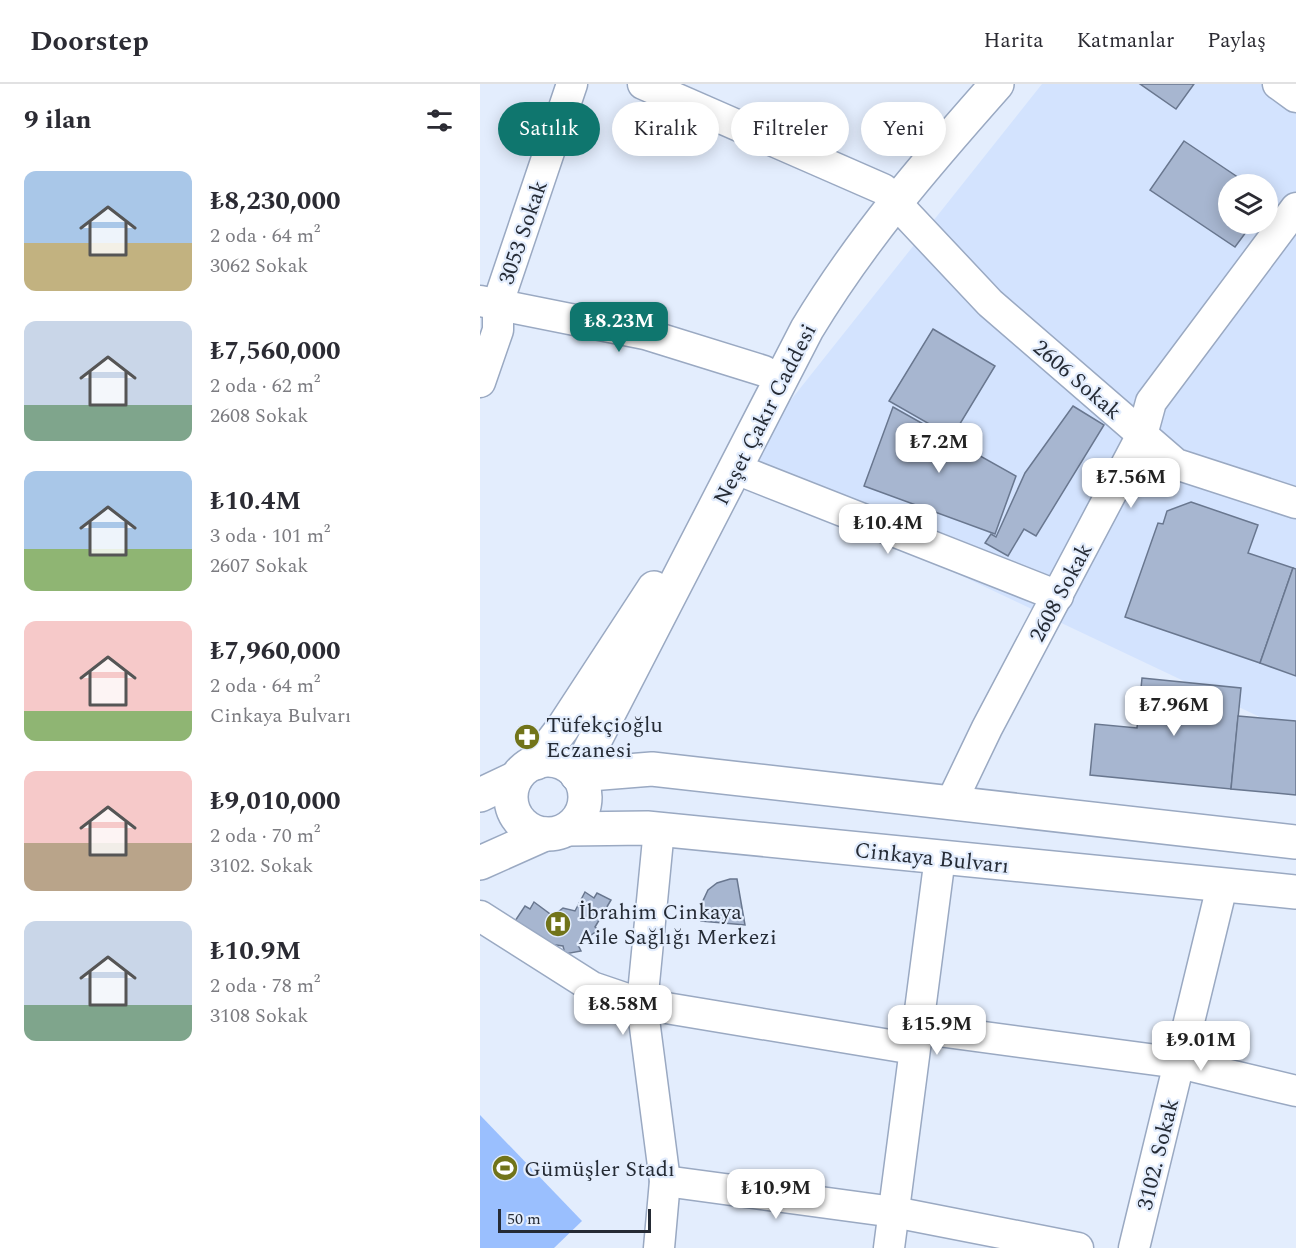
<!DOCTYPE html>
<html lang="tr">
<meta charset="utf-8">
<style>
:root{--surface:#fff;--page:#f2f2f3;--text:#2b2b33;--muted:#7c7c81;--line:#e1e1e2;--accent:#0f766e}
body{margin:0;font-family:Spectral,serif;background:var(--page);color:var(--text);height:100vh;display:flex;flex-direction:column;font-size:22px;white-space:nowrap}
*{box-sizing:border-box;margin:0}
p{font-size:20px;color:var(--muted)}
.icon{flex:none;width:33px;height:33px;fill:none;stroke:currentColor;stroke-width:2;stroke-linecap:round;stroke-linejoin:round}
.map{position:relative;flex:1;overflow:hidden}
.side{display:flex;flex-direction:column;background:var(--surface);width:480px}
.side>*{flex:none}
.guide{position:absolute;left:18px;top:18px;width:570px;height:54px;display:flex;gap:12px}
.tools{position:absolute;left:738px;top:90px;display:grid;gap:12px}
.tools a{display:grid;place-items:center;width:60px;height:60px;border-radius:50%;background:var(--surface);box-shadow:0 3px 15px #0003;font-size:30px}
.scale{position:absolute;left:18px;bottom:15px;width:153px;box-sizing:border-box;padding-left:6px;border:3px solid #252b35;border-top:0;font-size:16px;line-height:21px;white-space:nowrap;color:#252b35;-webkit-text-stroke:4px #e3edfd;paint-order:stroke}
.price{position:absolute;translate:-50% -51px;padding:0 14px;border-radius:12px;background:#fff;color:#222;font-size:20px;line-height:39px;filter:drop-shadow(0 2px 3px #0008)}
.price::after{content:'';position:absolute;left:50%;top:36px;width:18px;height:14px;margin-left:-9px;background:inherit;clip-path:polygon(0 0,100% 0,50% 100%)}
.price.on{background:var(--accent);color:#fff}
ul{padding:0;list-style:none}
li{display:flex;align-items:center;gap:18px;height:150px;padding:0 24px}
li span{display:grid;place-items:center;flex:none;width:168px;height:120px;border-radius:12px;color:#555}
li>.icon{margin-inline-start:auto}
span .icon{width:72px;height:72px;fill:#fffc;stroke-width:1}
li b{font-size:26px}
h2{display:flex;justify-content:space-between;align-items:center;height:72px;padding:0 24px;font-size:26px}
.chip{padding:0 21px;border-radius:27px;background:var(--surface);box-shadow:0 3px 15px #0003;font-size:21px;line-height:54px}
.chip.on{background:var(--accent);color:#fff}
header{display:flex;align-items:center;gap:36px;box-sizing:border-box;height:84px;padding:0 30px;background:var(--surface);border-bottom:2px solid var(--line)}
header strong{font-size:28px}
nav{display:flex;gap:33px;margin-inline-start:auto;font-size:21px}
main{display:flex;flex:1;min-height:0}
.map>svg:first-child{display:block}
.built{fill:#d3e3fe;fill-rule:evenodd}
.green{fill:#9abffe}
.building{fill:#a7b6d0;stroke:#69778f;stroke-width:1.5}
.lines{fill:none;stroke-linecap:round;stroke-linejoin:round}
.minor-casing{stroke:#9aa9c2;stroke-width:33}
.major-casing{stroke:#9aa9c2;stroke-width:36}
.minor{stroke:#fff;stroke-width:30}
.major{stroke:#fff;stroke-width:33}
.labels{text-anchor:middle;stroke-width:4.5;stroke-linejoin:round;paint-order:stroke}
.street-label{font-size:22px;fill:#252b35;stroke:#e3edfd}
.poi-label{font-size:22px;fill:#252b35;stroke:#e3edfd;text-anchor:start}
</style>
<header>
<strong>Doorstep</strong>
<nav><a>Harita</a><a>Katmanlar</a><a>Paylaş</a></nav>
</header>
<main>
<section class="side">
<h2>9 ilan<svg class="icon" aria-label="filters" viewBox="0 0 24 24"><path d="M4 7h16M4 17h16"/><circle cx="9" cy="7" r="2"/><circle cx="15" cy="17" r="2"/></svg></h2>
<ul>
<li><span style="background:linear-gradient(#a9c7e8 60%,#c2b280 0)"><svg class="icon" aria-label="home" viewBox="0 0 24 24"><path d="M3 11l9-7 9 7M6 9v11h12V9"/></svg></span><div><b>₺8,230,000</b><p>2 oda · 64 m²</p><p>3062 Sokak</p></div></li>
<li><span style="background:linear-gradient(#c9d6e8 70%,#7fa58c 0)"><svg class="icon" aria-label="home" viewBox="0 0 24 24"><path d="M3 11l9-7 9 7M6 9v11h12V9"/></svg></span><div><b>₺7,560,000</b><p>2 oda · 62 m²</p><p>2608 Sokak</p></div></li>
<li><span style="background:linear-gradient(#a9c7e8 65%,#8fb573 0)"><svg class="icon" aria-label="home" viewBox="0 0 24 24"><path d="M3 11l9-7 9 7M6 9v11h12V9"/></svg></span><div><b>₺10.4M</b><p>3 oda · 101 m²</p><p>2607 Sokak</p></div></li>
<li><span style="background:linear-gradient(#f6c9c9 75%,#8fb573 0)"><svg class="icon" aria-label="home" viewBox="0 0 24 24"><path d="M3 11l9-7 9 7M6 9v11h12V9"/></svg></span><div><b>₺7,960,000</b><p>2 oda · 64 m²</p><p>Cinkaya Bulvarı</p></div></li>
<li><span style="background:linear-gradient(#f6c9c9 60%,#b9a48a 0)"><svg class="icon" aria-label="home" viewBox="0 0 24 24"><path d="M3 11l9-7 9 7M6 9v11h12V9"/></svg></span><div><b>₺9,010,000</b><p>2 oda · 70 m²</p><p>3102. Sokak</p></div></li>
<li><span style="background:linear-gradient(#c9d6e8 70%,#7fa58c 0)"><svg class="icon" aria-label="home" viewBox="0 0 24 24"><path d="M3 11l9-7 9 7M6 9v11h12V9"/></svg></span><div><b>₺10.9M</b><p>2 oda · 78 m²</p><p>3108 Sokak</p></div></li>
</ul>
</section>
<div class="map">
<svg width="816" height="1164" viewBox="0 0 816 1164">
<rect width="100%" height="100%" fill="#e3edfd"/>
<!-- built -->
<path class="built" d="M562,0H816V650L256,385ZM748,100H788V140H748Z"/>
<!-- green -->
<polygon class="green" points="0,1031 102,1137 74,1164 0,1164"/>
<!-- building -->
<g class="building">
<polygon points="660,0 714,0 696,25"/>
<polygon points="704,57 768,100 748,100 748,140 772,140 755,163 670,106"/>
<polygon points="453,245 515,282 472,353 409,317"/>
<polygon points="593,322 624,341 556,452 544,445 528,472 505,459 511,450 516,453 545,389"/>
<polygon points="413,323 536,392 515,450 384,402"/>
<polygon points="711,418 778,441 768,469 813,484 780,579 645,533 678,439 683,440 687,427"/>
<polygon points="813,484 816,485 816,592 780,579"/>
<polygon points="662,594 761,604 751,705 610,691 615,640 657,644"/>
<polygon points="758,632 816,637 816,711 751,705"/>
<polygon points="250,795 257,795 265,841 221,837 221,821 228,806 237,799"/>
<polygon points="105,808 114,814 117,809 131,816 115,843 118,846 98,861 101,867 85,870 83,862 68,860 35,837 45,822 50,825 54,818 73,832 83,824 95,827"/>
</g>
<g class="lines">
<!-- minor casing -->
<g class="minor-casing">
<g id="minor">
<polyline points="163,0 403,105"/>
<polyline points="798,0 816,13"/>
<polyline points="415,118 510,219 696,380 816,419"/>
<polyline points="0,217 165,250 284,287"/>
<polyline points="0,298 18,246 18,219 92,0"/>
<polyline points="256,385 578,512"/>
<polyline points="471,719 507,644 662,351 671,318 816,124"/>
<polyline points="0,832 112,903 162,920 434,965"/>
<polyline points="436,944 699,979 816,1007"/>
<polyline points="185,1097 414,1128 598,1164"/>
<polyline points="179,1164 185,1097 162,920 179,745"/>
<polyline points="409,1164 460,773"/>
<polyline points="654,1164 742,802"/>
</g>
</g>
<!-- major casing -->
<g class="major-casing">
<g id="major">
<circle cx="68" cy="713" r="37"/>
<polyline points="56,679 82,645 174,504"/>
<path d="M97,691L327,245C382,154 447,79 517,0"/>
<polyline points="97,691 172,685 816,758"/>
<polyline points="0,711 36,694"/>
<polyline points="88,745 167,744 816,808"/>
<polyline points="0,779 65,750"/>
</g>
</g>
<!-- minor -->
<use href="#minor" class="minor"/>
<!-- major -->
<use href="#major" class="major"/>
</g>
<!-- icons -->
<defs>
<g id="pharmacy-disc" transform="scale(1.35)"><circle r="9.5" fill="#71741a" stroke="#e3edfd"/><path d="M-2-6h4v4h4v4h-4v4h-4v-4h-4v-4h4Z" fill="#fff"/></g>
<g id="hospital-disc" transform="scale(1.35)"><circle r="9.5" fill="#71741a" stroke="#e3edfd"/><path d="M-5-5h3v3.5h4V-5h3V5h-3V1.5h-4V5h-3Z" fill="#fff"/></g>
<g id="stadium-disc" transform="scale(1.35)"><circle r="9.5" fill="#71741a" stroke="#e3edfd"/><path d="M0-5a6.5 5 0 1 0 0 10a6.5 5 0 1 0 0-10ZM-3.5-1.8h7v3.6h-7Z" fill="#fff"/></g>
</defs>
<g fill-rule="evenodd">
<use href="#pharmacy-disc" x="47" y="653"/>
<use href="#hospital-disc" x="78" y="840"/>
<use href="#stadium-disc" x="25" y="1084"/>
</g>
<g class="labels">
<!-- street labels -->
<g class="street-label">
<text transform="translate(42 148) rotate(-71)" y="8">3053 Sokak</text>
<text transform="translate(598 295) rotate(41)" y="8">2606 Sokak</text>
<text transform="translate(284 330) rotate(-63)" y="8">Neşet Çakır Caddesi</text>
<text transform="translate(580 508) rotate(-62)" y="8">2608 Sokak</text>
<text transform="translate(452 773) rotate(6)" y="8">Cinkaya Bulvarı</text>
<text transform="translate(677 1070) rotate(-76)" y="8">3102. Sokak</text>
</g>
<!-- poi labels -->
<g class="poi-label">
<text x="66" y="648">Tüfekçioğlu<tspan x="66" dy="25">Eczanesi</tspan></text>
<text x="98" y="835">İbrahim Cinkaya<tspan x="98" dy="25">Aile Sağlığı Merkezi</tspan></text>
<text x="44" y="1092">Gümüşler Stadı</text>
</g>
</g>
</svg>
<div class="tools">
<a><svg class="icon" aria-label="layers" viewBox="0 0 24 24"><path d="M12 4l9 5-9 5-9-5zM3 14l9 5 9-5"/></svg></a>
</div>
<div class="scale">50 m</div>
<b class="price on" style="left:139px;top:269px">₺8.23M</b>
<b class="price" style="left:459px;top:390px">₺7.2M</b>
<b class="price" style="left:651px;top:425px">₺7.56M</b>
<b class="price" style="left:408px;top:471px">₺10.4M</b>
<b class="price" style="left:694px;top:653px">₺7.96M</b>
<b class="price" style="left:143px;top:952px">₺8.58M</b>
<b class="price" style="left:457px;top:972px">₺15.9M</b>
<b class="price" style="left:721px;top:988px">₺9.01M</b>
<b class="price" style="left:296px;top:1136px">₺10.9M</b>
<div class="guide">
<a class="chip on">Satılık</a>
<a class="chip">Kiralık</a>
<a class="chip">Filtreler</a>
<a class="chip">Yeni</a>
</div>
</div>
</main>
